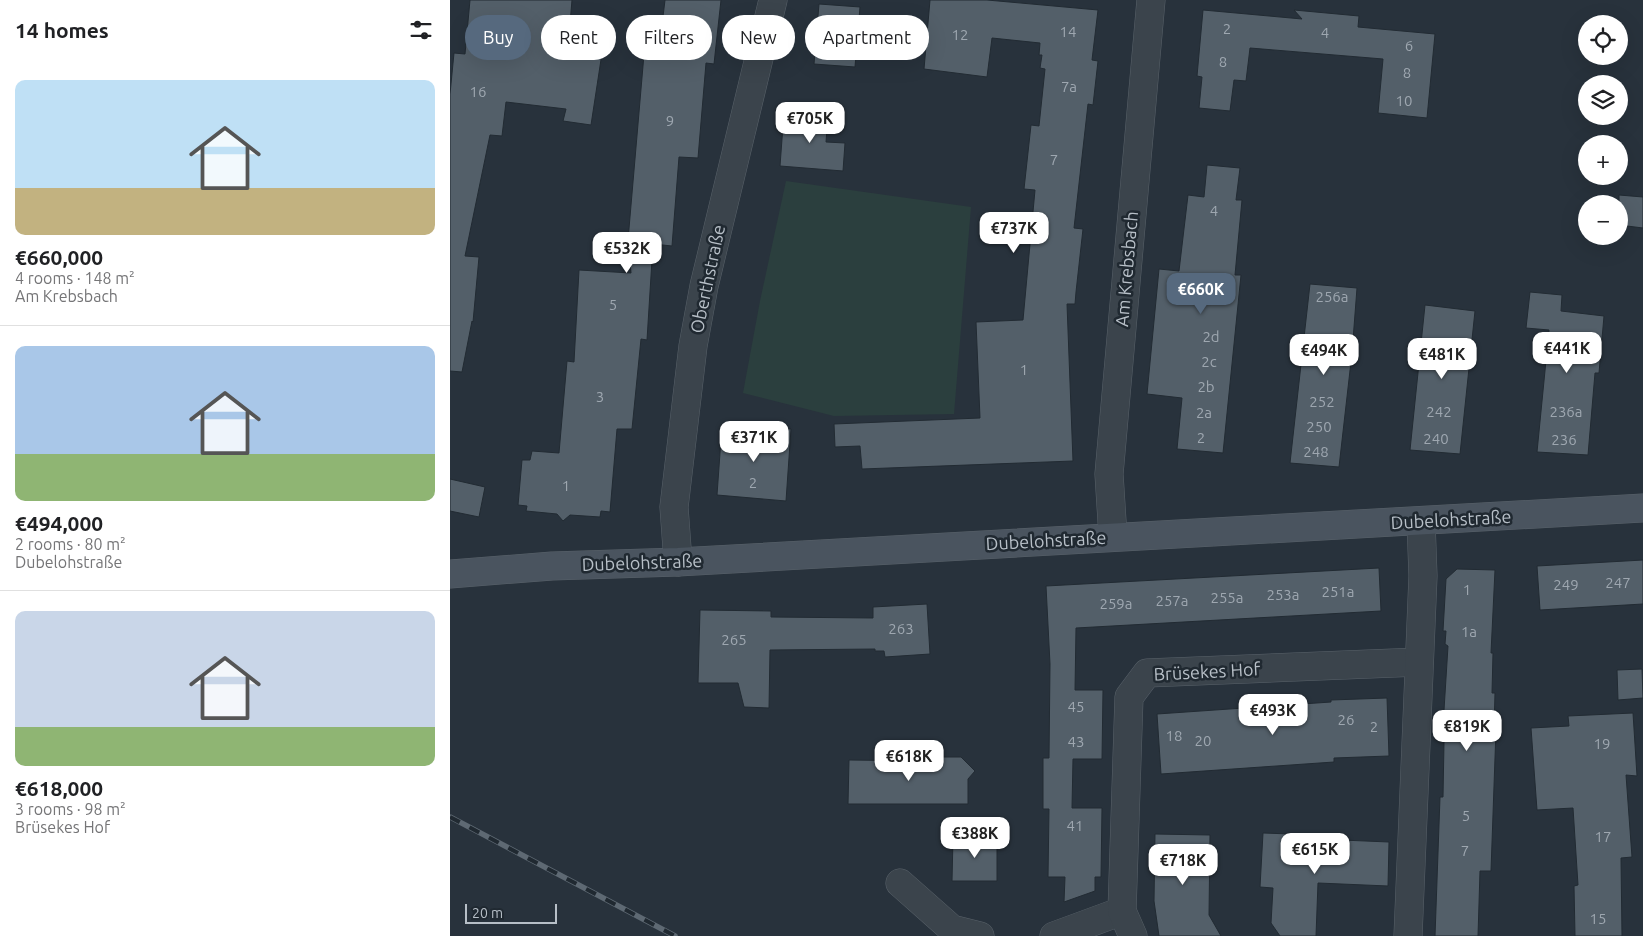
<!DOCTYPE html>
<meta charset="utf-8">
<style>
:root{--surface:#fff;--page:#f2f2f2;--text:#202124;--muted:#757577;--line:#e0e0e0;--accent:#56697e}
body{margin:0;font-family:Ubuntu,sans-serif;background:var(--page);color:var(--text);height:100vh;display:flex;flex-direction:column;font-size:19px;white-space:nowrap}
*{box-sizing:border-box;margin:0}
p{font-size:16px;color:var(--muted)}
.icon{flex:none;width:28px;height:28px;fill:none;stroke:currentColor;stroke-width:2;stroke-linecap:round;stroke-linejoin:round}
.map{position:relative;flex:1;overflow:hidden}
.details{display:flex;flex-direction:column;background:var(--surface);width:450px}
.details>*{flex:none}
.banner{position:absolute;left:15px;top:15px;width:475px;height:45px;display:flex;gap:10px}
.buttons{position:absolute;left:1128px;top:15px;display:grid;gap:10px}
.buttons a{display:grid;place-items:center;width:50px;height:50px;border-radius:50%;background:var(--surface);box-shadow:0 5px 20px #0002;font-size:25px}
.scale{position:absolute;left:15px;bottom:12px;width:92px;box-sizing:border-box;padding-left:5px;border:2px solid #b7bfc7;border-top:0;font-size:14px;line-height:18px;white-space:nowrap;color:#b7bfc7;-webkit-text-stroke:4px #202931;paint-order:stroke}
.price{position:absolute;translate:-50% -42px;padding:0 11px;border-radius:10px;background:#fff;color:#222;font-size:16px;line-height:32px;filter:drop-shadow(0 1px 2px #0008)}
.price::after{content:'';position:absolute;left:50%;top:30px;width:15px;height:11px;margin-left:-8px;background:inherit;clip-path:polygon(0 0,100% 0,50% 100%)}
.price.on{background:var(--accent);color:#fff}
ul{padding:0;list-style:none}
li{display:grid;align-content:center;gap:10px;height:265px;padding:0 15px}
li+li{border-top:1px solid var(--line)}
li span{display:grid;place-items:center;height:155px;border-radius:10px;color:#555}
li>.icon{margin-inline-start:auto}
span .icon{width:90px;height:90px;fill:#fffc;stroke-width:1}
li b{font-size:21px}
h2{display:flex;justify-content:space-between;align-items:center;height:60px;padding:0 15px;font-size:21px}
.chip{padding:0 18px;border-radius:22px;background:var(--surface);box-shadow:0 5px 20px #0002;font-size:18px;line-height:45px}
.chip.on{background:var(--accent);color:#fff}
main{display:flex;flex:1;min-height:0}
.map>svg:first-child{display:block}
.green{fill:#2b3f3e}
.building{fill:#535f69;stroke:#222b33}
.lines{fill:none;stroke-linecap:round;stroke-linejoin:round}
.street-casing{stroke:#59626a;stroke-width:29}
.secondary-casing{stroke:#59626a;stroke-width:29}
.street{stroke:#3b444c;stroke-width:28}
.secondary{stroke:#4a545f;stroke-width:28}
.rail-casing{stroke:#5e6973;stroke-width:5.5}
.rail{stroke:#202931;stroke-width:4;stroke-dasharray:11;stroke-linecap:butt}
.labels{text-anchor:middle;stroke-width:5;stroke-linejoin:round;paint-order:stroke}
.number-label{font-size:15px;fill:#9ea7b0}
.street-label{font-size:18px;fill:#b7bfc7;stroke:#202931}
</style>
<main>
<section class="details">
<h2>14 homes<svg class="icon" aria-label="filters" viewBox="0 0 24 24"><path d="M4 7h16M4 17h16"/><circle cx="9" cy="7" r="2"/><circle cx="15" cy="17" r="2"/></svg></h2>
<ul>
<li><span style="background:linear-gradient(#bfe0f5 70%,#c2b280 0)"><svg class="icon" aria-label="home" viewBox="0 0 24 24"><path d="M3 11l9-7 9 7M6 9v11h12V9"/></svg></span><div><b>€660,000</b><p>4 rooms · 148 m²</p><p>Am Krebsbach</p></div></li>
<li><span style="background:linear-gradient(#a9c7e8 70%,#8fb573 0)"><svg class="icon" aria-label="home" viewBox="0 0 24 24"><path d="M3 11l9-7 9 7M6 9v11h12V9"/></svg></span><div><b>€494,000</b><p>2 rooms · 80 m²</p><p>Dubelohstraße</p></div></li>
<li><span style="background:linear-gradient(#c9d6e8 75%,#8fb573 0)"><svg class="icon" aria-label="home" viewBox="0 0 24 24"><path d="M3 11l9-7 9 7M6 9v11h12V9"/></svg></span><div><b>€618,000</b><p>3 rooms · 98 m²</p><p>Brüsekes Hof</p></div></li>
</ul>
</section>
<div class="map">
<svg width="1193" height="936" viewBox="0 0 1193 936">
<rect width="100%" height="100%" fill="#28323c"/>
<!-- green -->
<polygon class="green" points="336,181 521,207 504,414 384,416 293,393 310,301"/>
<!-- building -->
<g class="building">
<polygon points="20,0 122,0 120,24 156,27 141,125 113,121 116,109 56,102 52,136 40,135 15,256 29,257 23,322 22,321 12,372 0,371 0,94 4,53 15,54"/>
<polygon points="215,0 271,0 264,64 256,63 248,158 229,157 222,246 203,244 197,340 191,339 182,429 167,429 160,512 151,511 150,517 120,515 113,521 107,514 76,511 77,506 68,505 72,460 80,460 82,451 109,453 117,361 124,362 129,270 181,273 178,240 196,31 211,33"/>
<polygon points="480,0 537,0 648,10 642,60 648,61 643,105 638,104 624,228 633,229 626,292 625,304 617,304 623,461 412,469 410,446 385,447 384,424 530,418 526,322 573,320 585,190 574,189 581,125 589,126 595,69 590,68 592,55 589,55 590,43 542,38 537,77 474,69"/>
<polygon points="369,4 410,7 405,67 364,64"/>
<polygon points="753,10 852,19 844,10 909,16 908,27 985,34 977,118 928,113 933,59 800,48 796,81 784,80 780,111 749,108 752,77 747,76"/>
<polygon points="334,112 378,116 376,142 395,143 393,171 330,166"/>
<polygon points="757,165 790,168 786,200 792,200 785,275 791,275 773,453 727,449 732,398 697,394 709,269 729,271 738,195 754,197"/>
<polygon points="1169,195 1193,197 1193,228 1169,225"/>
<polygon points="860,284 907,288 902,353 889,467 840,463"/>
<polygon points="1080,292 1112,295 1111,311 1154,316 1149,373 1145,373 1138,455 1087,452 1099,330 1076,328"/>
<polygon points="975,305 1025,311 1010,454 960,450"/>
<polygon points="272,425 341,429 336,501 267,495"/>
<polygon points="0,479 35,487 29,517 0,511"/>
<polygon points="1193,560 1193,604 1090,610 1087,566"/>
<polygon points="929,568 931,611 626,628 625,690 653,690 652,759 623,759 622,808 652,808 651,877 645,877 645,891 614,902 615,877 598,877 599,809 593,809 593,758 599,758 600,664 596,586"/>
<polygon points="1007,569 1045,570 1041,653 1043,653 1042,693 1045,693 1044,730 1046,730 1041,871 1030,871 1028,936 985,936 990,797 993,797 994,742 992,742 998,646 995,644 996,631 993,631 996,579"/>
<polygon points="477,604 480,654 435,657 434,651 425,651 425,649 320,650 319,708 294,707 288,683 248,683 250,610 321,611 321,617 423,618 423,607"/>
<polygon points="1192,669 1193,698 1168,700 1167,670"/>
<polygon points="937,698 939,756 884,758 884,762 711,774 707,714 881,702 881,700"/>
<polygon points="1183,713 1187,776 1176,775 1182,857 1171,858 1172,936 1125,936 1124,886 1128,885 1123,808 1087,810 1081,728 1119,726 1118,716"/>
<polygon points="481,757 511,757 525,771 518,779 518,804 398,804 399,760 481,761"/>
<polygon points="813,833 868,835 868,839 939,842 938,886 868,883 866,936 830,936 821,923 823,888 810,887"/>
<polygon points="705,834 760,835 759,915 771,936 709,936 704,901"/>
<polygon points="503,837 547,838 547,881 502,881"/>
</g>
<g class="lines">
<!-- street casing -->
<g class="street-casing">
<g id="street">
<polyline points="663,537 659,474 701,0"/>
<polyline points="228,562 224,507 243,346 254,286 323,0"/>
<polyline points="450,883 502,929 530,936"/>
<polyline points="604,936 672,911"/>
<polyline points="683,936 672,911 679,697 697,673 969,662"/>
<polyline points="958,936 973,576 971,521"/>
</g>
</g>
<!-- secondary casing -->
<g class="secondary-casing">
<polyline id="secondary" points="0,574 102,566 228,562 1193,508"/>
</g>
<!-- street -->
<use href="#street" class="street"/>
<!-- secondary -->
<use href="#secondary" class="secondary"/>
<!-- rail casing -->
<g class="rail-casing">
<polyline id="rail" points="0,817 225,936"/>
</g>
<!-- rail -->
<use href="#rail" class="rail"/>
</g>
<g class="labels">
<!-- number labels -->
<g class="number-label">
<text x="777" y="34">2</text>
<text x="618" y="37">14</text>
<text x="875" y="38">4</text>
<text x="510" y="40">12</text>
<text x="959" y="51">6</text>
<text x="773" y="67">8</text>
<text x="957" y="78">8</text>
<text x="619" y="92">7a</text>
<text x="28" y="97">16</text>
<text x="954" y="106">10</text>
<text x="220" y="126">9</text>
<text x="604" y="165">7</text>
<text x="764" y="216">4</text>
<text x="882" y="302">256a</text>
<text x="163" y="310">5</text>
<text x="761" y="342">2d</text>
<text x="759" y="367">2c</text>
<text x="574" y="375">1</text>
<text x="756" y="392">2b</text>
<text x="150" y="402">3</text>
<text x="872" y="407">252</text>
<text x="989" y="417">242</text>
<text x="1116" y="417">236a</text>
<text x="754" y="418">2a</text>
<text x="869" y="432">250</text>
<text x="751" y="443">2</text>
<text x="986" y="444">240</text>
<text x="1114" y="445">236</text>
<text x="866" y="457">248</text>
<text x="303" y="488">2</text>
<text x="116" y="491">1</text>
<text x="1168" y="588">247</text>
<text x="1116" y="590">249</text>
<text x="1017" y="595">1</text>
<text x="888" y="597">251a</text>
<text x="833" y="600">253a</text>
<text x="777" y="603">255a</text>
<text x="722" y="606">257a</text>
<text x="666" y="609">259a</text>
<text x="451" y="634">263</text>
<text x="1019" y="637">1a</text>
<text x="284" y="645">265</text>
<text x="626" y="712">45</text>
<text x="896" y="725">26</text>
<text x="924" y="732">2</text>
<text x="724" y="741">18</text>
<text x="753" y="746">20</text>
<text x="626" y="747">43</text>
<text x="1152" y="749">19</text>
<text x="1016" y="821">5</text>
<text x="625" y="831">41</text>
<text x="1153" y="842">17</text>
<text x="1015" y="856">7</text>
<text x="1148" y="924">15</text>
</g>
<!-- street labels -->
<g class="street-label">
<text transform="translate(677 269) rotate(-85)" y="6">Am Krebsbach</text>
<text transform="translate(258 279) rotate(-78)" y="6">Oberthstraße</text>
<text transform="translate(1001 520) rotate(-3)" y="6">Dubelohstraße</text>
<text transform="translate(596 541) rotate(-3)" y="6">Dubelohstraße</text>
<text transform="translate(192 563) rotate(-2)" y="6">Dubelohstraße</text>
<text transform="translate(757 672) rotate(-3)" y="6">Brüsekes Hof</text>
</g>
</g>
</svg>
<div class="buttons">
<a><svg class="icon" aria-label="locate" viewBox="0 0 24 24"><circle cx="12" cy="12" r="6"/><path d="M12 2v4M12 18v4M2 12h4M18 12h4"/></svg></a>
<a><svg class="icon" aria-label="layers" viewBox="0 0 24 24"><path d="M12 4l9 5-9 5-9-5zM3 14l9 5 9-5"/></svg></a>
<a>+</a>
<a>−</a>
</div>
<div class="scale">20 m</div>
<b class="price" style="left:360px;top:144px">€705K</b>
<b class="price" style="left:564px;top:254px">€737K</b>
<b class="price" style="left:177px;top:274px">€532K</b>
<b class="price on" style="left:751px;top:315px">€660K</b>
<b class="price" style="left:1117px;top:374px">€441K</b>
<b class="price" style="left:874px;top:376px">€494K</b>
<b class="price" style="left:992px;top:380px">€481K</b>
<b class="price" style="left:304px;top:463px">€371K</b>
<b class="price" style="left:823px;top:736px">€493K</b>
<b class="price" style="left:1017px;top:752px">€819K</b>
<b class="price" style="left:459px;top:782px">€618K</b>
<b class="price" style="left:525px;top:859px">€388K</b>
<b class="price" style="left:865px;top:875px">€615K</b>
<b class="price" style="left:733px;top:886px">€718K</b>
<div class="banner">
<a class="chip on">Buy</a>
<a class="chip">Rent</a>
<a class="chip">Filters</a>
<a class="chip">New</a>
<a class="chip">Apartment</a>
</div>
</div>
</main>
